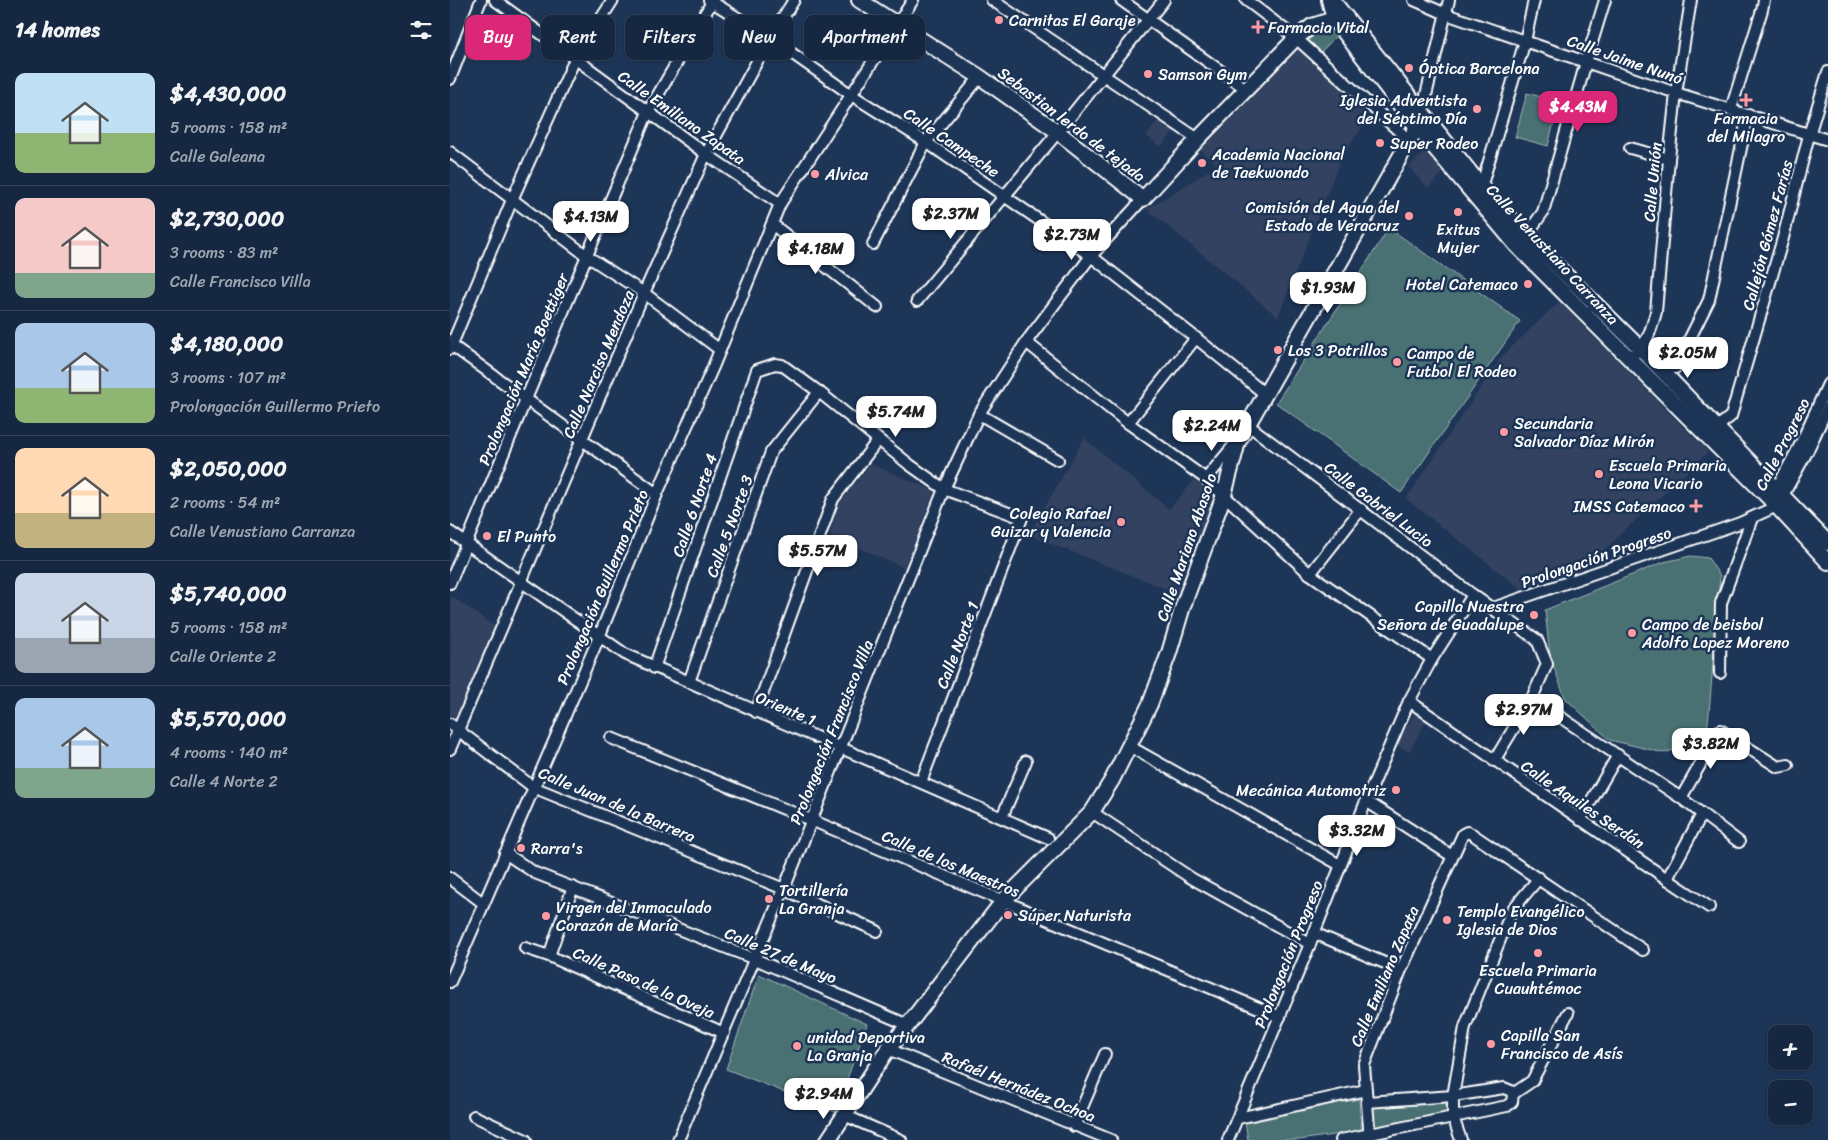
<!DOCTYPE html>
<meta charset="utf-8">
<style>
:root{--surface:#162841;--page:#1f3048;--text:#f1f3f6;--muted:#9ea6b1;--line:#35445a;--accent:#db2777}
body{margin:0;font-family:Sriracha,sans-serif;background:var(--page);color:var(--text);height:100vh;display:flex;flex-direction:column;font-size:19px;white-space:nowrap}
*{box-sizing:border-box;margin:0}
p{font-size:16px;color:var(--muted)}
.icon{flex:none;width:28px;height:28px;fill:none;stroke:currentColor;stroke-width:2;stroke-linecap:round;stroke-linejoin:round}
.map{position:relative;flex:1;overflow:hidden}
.panel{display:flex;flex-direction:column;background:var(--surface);width:450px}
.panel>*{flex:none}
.hud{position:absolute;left:15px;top:15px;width:475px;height:45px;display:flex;gap:10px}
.buttons{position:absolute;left:1318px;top:1025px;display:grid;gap:10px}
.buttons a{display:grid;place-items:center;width:45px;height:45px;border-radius:10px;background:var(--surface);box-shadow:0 1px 4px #0004,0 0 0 1px var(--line);font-size:25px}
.price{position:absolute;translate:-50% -42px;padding:0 11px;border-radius:10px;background:#fff;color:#222;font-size:16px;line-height:32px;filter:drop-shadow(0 1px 2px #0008)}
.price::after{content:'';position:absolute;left:50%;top:30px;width:15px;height:11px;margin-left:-8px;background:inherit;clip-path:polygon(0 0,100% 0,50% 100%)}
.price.current{background:var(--accent);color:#fff}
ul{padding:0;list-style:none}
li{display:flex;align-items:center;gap:15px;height:125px;padding:0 15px}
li+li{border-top:1px solid var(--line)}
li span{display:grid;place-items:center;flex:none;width:140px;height:100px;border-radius:10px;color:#555}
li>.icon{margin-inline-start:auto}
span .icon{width:60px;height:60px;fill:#fffc;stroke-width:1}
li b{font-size:21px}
h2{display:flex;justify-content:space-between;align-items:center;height:60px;padding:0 15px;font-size:21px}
.tag{padding:0 18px;border-radius:10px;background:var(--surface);box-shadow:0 1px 4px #0004,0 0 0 1px var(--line);font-size:18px;line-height:45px}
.tag.current{background:var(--accent);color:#fff}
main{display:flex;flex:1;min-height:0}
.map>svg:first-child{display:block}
.built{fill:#334260}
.green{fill:#4a6f72;stroke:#a4b7b8}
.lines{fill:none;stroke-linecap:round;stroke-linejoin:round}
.street-casing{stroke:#fff;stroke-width:14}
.secondary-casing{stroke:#fff;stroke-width:18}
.street{stroke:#1d3557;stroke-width:10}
.secondary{stroke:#1d3557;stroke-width:14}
.poi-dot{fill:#ff9aa2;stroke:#1d3557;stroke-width:2}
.labels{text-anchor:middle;stroke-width:5;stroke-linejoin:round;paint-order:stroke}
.poi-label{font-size:16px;fill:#fff;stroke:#1d3557;text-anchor:start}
.street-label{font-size:16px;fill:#fff;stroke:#1d3557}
</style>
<main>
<section class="panel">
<h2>14 homes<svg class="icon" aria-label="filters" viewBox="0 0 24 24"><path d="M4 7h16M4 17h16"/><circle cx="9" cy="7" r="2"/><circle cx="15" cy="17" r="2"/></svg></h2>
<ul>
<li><span style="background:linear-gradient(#bfe0f5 60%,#8fb573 0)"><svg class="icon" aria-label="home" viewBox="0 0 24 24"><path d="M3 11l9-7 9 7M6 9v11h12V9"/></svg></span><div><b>$4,430,000</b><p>5 rooms · 158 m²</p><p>Calle Galeana</p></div></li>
<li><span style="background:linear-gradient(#f6c9c9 75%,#7fa58c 0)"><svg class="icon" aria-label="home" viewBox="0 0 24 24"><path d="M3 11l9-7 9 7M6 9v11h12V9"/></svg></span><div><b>$2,730,000</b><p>3 rooms · 83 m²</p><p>Calle Francisco Villa</p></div></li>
<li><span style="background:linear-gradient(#a9c7e8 65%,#8fb573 0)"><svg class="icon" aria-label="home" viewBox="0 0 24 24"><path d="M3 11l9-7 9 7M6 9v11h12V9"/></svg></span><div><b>$4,180,000</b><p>3 rooms · 107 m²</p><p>Prolongación Guillermo Prieto</p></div></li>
<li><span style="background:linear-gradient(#ffd9b3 65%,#c2b280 0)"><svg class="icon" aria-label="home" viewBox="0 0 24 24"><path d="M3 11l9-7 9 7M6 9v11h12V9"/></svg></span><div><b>$2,050,000</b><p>2 rooms · 54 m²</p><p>Calle Venustiano Carranza</p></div></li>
<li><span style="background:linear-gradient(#c9d6e8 65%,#9aa5b1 0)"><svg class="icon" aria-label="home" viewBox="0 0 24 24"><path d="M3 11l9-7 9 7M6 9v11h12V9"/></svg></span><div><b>$5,740,000</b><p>5 rooms · 158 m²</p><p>Calle Oriente 2</p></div></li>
<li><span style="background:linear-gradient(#a9c7e8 70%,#7fa58c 0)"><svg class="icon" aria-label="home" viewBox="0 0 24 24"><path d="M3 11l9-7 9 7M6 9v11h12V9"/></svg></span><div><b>$5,570,000</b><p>4 rooms · 140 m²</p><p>Calle 4 Norte 2</p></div></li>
</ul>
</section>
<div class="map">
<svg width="1378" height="1140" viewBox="0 0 1378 1140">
<rect width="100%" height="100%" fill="#1d3557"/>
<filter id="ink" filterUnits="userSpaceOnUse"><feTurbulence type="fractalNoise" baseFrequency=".02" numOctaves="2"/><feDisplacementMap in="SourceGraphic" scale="10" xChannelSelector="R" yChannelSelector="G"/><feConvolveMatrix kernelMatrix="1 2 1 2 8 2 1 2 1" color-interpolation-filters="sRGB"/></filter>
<g filter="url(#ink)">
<!-- built -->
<g class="built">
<polygon points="850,47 894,91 921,115 892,156 828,317 697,209 768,165 747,148 807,87"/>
<polygon points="710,118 726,129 711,147 696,136"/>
<polygon points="977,150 996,170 978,188 958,167"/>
<polygon points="1109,302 1258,452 1137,566 1071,589 956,499 1052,356"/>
<polygon points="634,438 719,509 744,480 766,495 729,594 579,535"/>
<polygon points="421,464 485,491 454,568 380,535 388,504"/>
<polygon points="1,596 46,627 6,720 0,716"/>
<polygon points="965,713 977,720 959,752 946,745"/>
</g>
<!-- green -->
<g class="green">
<polygon points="870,30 884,31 888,34 871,52 858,39"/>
<polygon points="1077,93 1109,102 1098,146 1065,137"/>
<polygon points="939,228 1070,321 951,493 826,403"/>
<polygon points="1241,556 1258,558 1270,576 1259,713 1256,740 1214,753 1160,740 1115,698 1100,656 1095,610 1214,562"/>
<polygon points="309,974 417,1024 385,1112 276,1069"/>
<polygon points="909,1099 911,1131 849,1140 798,1140 795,1121"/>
<polygon points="999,1099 1000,1114 923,1128 922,1107"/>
</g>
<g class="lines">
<!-- street casing -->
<g class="street-casing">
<g id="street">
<polyline points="45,0 256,154 330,204"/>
<polyline points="259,0 320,38 400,94 476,142 641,256 746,338 815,394"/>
<polyline points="542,0 748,139"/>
<polyline points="671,0 796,89"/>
<polyline points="796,0 846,38 960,141"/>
<polyline points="964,0 996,14 1226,93 1378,140"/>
<polyline points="0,79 31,0"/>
<polyline points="1281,109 1312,10 1314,0"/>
<polyline points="972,112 999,0"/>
<polyline points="1180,148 1219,159"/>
<polyline points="0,152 137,256 194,293 270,350"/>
<polyline points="1030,191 1075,41 1084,0"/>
<polyline points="322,224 427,307"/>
<polyline points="1073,240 1093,212 1136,62 1155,0"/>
<polyline points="423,244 476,142 530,77"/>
<polyline points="467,301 608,132 714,0"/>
<polyline points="576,342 678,423 756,479 860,574 982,659"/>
<polyline points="0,344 207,494"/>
<polyline points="1195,344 1205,349 1225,368 1259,300 1298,115"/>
<polyline points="0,349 62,200 125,59 163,0"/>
<path d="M1179,359C1198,341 1199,338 1206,312L1219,159L1226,93L1241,0"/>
<polyline points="529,414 608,460"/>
<polyline points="678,423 746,338"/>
<polyline points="797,424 1023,595 1087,640 1097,664 1082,698 1044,761"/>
<polyline points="1266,428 1281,416 1333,238 1359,135 1378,72"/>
<polyline points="756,479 785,444"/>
<polyline points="1323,495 1349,447 1378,384"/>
<polyline points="0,532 175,654 598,838"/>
<polyline points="860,574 911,509"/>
<polyline points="0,583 76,399 198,112 263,0"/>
<polyline points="1043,608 1290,523 1327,506 1357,452 1378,407"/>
<polyline points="204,668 307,370 325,364 332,365 369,392 460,465 494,489 572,518 471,782"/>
<polyline points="1270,673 1271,603 1302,518"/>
<polyline points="239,682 321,452 369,392"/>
<polyline points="1082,698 1231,798 1289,842"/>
<polyline points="959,701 1217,879 1259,907"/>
<polyline points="306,712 383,499 428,440"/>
<polyline points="0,724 83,787 334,889 427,931"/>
<polyline points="161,738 361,820 830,1017"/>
<polyline points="679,746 890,865"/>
<polyline points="0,749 194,293 256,154 320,38 344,0"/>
<polyline points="1231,798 1270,730 1328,767 1338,765"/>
<polyline points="916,801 1002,856"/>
<polyline points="642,812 741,878 860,944"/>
<polyline points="552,817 576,761"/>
<polyline points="1130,820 1168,755"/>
<polyline points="55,853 85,873 305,959 458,1025"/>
<polyline points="0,878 33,903"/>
<polyline points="1217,879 1252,814"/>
<polyline points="864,933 951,970"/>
<polyline points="75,948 99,956 274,1033"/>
<polyline points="99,956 123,887"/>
<polyline points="0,982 149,637 207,494 263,367 330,204 463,0"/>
<polyline points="438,1049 661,1140"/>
<polyline points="917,1102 1003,1096 1054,1088 1061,1091 1063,1094"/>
<polyline points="394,1115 451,1140"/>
<polyline points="24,1116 76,1140"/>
<polyline points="788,1118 916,1090"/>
<polyline points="624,1126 655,1054"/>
<polyline points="228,1140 334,889 494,489 529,414 576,342 641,256 693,199"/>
<polyline points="778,1140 860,944 916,801 959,701 982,659 1023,595"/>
<polyline points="891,1140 1057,1106 1062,1102 1063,1094 1082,1081 1118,1013"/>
<polyline points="920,1140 914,1065 951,970 1013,834 1017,832 1022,834 1193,950"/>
<polyline points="1011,1140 1003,1117 1003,1096 1015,1027 1062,910 1089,878"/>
</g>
</g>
<!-- secondary casing -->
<g class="secondary-casing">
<g id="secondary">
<polyline points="409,0 530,77 608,132 693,199 748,139 846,38 862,26 884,19"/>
<polyline points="879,0 884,19 967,127 1067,246 1320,499 1378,562"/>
<polyline points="882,0 1031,186 1076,236 1190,348 1378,543"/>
<polyline points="378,1140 438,1049 458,1025 553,901 642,812 662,780 700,704 719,653 733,606 774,495 788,442 967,127 972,112"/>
</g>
</g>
<!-- street -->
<use href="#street" class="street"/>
<!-- secondary -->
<use href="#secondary" class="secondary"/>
</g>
</g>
<!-- markers -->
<g class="poi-dot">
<circle cx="549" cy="20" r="5"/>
<path d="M805.5 19.5h5v5h5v5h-5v5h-5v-5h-5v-5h5z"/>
<circle cx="959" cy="68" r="5"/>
<circle cx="698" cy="74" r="5"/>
<path d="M1293.5 92.5h5v5h5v5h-5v5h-5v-5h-5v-5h5z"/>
<circle cx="1027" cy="109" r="5"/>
<circle cx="930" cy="143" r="5"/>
<circle cx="752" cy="163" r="5"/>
<circle cx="365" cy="174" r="5"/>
<circle cx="1008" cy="212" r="5"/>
<circle cx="959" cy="216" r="5"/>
<circle cx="1078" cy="284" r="5"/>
<circle cx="828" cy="350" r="5"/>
<circle cx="947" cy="362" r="5"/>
<circle cx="1054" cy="432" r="5"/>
<circle cx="1149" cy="474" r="5"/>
<path d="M1243.5 498.5h5v5h5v5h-5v5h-5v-5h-5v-5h5z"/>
<circle cx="671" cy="522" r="5"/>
<circle cx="37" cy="536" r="5"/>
<circle cx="1084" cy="615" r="5"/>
<circle cx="1182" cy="633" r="5"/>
<circle cx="946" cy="790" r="5"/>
<circle cx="71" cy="848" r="5"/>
<circle cx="319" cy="899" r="5"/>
<circle cx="558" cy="915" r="5"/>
<circle cx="96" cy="916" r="5"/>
<circle cx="997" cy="920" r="5"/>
<circle cx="1088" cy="953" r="5"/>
<circle cx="1041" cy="1044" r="5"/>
<circle cx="347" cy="1046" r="5"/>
</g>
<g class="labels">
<!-- poi labels -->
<g class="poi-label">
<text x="559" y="26">Carnitas El Garaje</text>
<text x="818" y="33">Farmacia Vital</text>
<text x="969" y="74">Óptica Barcelona</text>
<text x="708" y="80">Samson Gym</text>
<text x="1017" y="106" text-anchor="end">Iglesia Adventista<tspan x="1017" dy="18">del Séptimo Día</tspan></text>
<text x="1296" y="124" text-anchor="middle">Farmacia<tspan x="1296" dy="18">del Milagro</tspan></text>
<text x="940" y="149">Super Rodeo</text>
<text x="762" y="160">Academia Nacional<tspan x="762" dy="18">de Taekwondo</tspan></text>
<text x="375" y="180">Alvica</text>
<text x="949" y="213" text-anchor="end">Comisión del Agua del<tspan x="949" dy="18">Estado de Veracruz</tspan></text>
<text x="1008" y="235" text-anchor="middle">Exitus<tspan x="1008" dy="18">Mujer</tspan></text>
<text x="1068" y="290" text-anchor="end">Hotel Catemaco</text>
<text x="838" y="356">Los 3 Potrillos</text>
<text x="957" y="359">Campo de<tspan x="957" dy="18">Futbol El Rodeo</tspan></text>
<text x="1064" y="429">Secundaria<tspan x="1064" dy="18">Salvador Díaz Mirón</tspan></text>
<text x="1159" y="471">Escuela Primaria<tspan x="1159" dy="18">Leona Vicario</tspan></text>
<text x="1235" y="512" text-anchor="end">IMSS Catemaco</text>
<text x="661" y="519" text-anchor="end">Colegio Rafael<tspan x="661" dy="18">Guizar y Valencia</tspan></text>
<text x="47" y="542">El Punto</text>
<text x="1074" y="612" text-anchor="end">Capilla Nuestra<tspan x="1074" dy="18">Señora de Guadalupe</tspan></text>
<text x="1192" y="630">Campo de beisbol<tspan x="1192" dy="18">Adolfo Lopez Moreno</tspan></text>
<text x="936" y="796" text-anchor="end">Mecánica Automotriz</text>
<text x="81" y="854">Rarra's</text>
<text x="329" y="896">Tortillería<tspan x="329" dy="18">La Granja</tspan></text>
<text x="106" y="913">Virgen del Inmaculado<tspan x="106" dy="18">Corazón de María</tspan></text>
<text x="1007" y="917">Templo Evangélico<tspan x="1007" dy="18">Iglesia de Dios</tspan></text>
<text x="568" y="921">Súper Naturista</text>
<text x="1088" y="976" text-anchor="middle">Escuela Primaria<tspan x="1088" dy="18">Cuauhtémoc</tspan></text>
<text x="1051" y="1041">Capilla San<tspan x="1051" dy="18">Francisco de Asís</tspan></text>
<text x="357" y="1043">unidad Deportiva<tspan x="357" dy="18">La Granja</tspan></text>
</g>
<!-- street labels -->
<g class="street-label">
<text transform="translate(1175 59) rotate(19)" y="6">Calle Jaime Nunó</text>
<text transform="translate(232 117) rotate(35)" y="6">Calle Emiliano Zapata</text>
<text transform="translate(622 124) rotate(37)" y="6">Sebastian lerdo de tejada</text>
<text transform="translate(502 142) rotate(34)" y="6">Calle Campeche</text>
<text transform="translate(1202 182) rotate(-85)" y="6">Calle Unión</text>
<text transform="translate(1317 235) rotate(-75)" y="6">Callejón Gómez Farías</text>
<text transform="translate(1103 254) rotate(47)" y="6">Calle Venustiano Carranza</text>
<text transform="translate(148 364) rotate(-67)" y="6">Calle Narciso Mendoza</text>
<text transform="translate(73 369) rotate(-67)" y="6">Prolongación María Boettiger</text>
<text transform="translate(1332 444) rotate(-63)" y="6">Calle Progreso</text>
<text transform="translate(929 504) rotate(37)" y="6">Calle Gabriel Lucio</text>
<text transform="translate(244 505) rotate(-71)" y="6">Calle 6 Norte 4</text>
<text transform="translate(279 526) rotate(-70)" y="6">Calle 5 Norte 3</text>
<text transform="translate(736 547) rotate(-71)" y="6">Calle Mariano Abasolo</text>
<text transform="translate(1146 557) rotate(-19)" y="6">Prolongación Progreso</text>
<text transform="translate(152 587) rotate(-67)" y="6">Prolongación Guillermo Prieto</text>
<text transform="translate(507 645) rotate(-69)" y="6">Calle Norte 1</text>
<text transform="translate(336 708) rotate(23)" y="6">Oriente 1</text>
<text transform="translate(381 732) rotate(-68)" y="6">Prolongación Francisco Villa</text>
<text transform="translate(167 804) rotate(23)" y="6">Calle Juan de la Barrera</text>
<text transform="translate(1133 804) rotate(34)" y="6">Calle Aquiles Serdán</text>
<text transform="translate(501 863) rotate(23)" y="6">Calle de los Maestros</text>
<text transform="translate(838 954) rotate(-68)" y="6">Prolongación Progreso</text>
<text transform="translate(331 955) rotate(23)" y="6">Calle 27 de Mayo</text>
<text transform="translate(934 976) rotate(-67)" y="6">Calle Emiliano Zapata</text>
<text transform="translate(194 982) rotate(24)" y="6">Calle Paso de la Oveja</text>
<text transform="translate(569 1086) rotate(22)" y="6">Rafaél Hernádez Ochoa</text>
</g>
</g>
</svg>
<div class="buttons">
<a>+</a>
<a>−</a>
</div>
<b class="price current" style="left:1128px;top:133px">$4.43M</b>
<b class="price" style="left:501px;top:240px">$2.37M</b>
<b class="price" style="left:141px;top:243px">$4.13M</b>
<b class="price" style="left:622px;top:261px">$2.73M</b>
<b class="price" style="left:366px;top:275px">$4.18M</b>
<b class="price" style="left:878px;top:314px">$1.93M</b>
<b class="price" style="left:1238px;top:379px">$2.05M</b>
<b class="price" style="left:446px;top:438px">$5.74M</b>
<b class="price" style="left:762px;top:452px">$2.24M</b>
<b class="price" style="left:368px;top:577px">$5.57M</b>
<b class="price" style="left:1074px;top:736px">$2.97M</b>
<b class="price" style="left:1261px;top:770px">$3.82M</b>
<b class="price" style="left:907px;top:857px">$3.32M</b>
<b class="price" style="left:374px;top:1120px">$2.94M</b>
<div class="hud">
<a class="tag current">Buy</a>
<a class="tag">Rent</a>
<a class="tag">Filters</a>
<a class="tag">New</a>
<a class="tag">Apartment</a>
</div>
</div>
</main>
